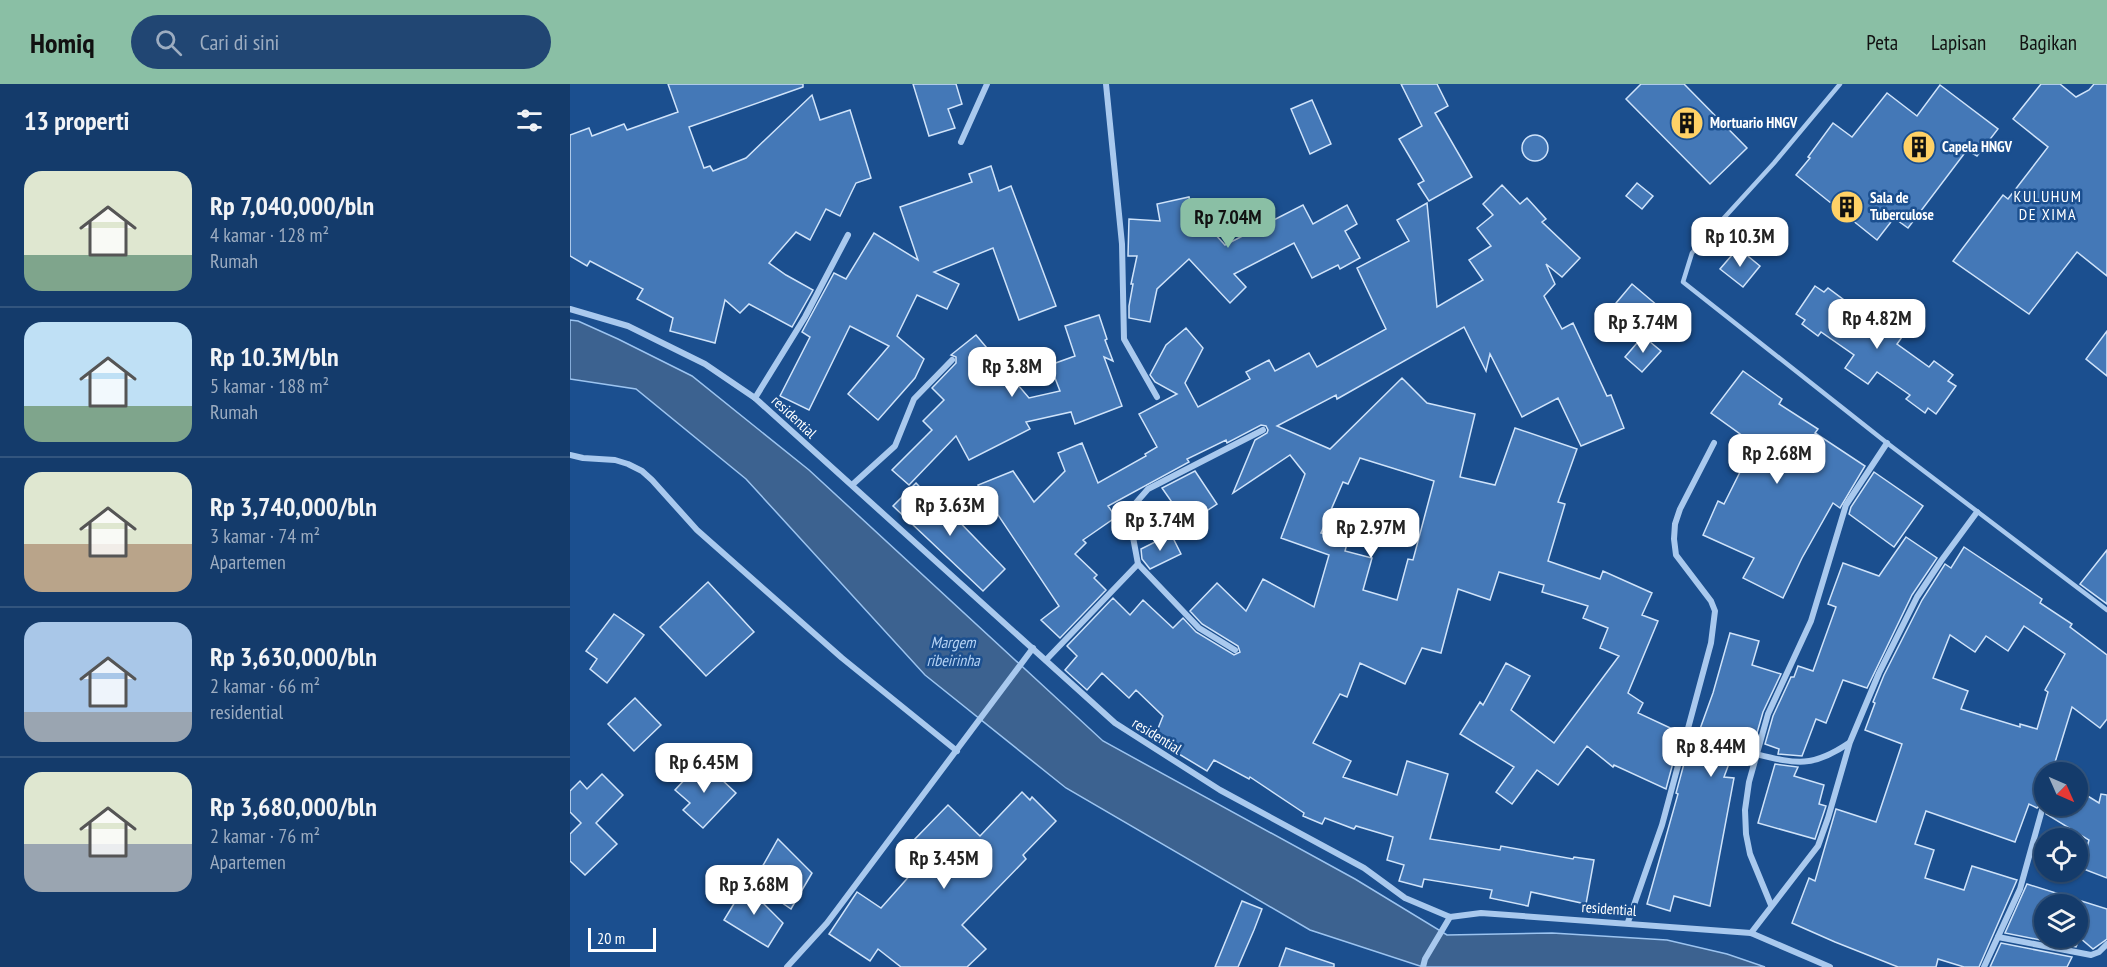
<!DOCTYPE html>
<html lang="id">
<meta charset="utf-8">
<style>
:root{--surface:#143b6b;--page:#214673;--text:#f1f3f6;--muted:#9dadc1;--line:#33557e;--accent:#8abfa5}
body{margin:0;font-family:"PT Sans Narrow",sans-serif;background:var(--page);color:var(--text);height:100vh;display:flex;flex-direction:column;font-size:22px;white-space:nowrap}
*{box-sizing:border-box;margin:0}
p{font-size:20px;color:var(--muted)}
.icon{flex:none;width:33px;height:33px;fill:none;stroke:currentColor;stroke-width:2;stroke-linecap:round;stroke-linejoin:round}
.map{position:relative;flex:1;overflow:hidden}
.sheet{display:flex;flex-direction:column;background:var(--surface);width:570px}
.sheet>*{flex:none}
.needle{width:39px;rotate:135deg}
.buttons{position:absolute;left:1464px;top:678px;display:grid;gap:12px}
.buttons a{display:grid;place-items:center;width:54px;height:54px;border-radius:50%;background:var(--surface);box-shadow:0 2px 4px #0004,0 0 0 2px var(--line);font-size:30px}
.scale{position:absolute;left:18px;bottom:15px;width:68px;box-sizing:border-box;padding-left:6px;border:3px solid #fff;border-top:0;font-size:16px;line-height:21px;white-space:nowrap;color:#fff;-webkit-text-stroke:4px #1b4f8f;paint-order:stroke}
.price{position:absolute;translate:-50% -51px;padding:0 14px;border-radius:12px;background:#fff;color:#222;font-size:20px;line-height:39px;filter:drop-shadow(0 2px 3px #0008)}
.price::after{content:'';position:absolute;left:50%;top:36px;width:18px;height:14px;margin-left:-9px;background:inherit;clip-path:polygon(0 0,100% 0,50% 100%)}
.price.current{background:var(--accent);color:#111}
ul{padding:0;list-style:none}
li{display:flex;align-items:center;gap:18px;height:150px;padding:0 24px}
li+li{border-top:2px solid var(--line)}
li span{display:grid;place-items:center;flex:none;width:168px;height:120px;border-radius:18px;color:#555}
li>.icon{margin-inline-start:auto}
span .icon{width:72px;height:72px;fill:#fffc;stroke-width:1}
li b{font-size:26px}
h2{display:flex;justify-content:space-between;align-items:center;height:72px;padding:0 24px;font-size:26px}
header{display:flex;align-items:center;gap:36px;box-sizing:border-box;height:84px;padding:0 30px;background:var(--accent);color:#111}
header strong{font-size:28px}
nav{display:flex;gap:33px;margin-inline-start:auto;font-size:21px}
.search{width:420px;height:54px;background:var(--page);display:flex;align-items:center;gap:15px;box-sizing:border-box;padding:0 21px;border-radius:33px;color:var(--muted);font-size:22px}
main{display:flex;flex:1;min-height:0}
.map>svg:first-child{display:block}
.water{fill:#3c6290;stroke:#9cc4f0;stroke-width:1.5}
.building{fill:#4478b7;stroke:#cfe3fa;stroke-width:1.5;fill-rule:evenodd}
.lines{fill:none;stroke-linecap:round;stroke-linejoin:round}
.lane{stroke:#a9c9ee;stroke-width:4.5}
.street{stroke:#a9c9ee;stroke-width:6}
.labels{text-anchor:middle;stroke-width:5;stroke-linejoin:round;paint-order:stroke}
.poi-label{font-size:15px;font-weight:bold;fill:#fff;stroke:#1b4f8f;text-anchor:start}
.street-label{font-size:15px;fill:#fff;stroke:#1b4f8f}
.neighbourhood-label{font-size:16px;letter-spacing:1.5px;fill:#fff;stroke:#1b4f8f}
.water-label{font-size:16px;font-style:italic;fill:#b5d3f5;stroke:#1b4f8f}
</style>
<header>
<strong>Homiq</strong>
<div class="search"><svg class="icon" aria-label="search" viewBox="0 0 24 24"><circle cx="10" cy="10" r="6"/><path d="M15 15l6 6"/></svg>Cari di sini</div>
<nav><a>Peta</a><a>Lapisan</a><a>Bagikan</a></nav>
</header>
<main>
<section class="sheet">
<h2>13 properti<svg class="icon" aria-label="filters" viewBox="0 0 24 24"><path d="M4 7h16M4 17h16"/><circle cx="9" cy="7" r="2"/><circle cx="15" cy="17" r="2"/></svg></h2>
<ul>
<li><span style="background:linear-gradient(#dfe7d0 70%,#7fa58c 0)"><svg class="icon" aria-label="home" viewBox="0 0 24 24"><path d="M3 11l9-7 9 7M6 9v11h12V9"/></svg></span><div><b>Rp 7,040,000/bln</b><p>4 kamar · 128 m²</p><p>Rumah</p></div></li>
<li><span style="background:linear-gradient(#bfe0f5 70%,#7fa58c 0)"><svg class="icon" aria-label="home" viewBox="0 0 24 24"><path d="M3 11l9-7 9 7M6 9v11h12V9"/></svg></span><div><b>Rp 10.3M/bln</b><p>5 kamar · 188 m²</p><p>Rumah</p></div></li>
<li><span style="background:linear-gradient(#dfe7d0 60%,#b9a48a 0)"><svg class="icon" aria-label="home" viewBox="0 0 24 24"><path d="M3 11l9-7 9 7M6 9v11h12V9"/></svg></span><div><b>Rp 3,740,000/bln</b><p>3 kamar · 74 m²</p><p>Apartemen</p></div></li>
<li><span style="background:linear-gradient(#a9c7e8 75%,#9aa5b1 0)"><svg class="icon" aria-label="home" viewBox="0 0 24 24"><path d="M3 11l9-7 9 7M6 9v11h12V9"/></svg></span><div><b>Rp 3,630,000/bln</b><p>2 kamar · 66 m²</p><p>residential</p></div></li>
<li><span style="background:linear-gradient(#dfe7d0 60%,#9aa5b1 0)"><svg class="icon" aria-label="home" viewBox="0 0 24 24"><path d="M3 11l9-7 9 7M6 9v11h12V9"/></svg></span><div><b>Rp 3,680,000/bln</b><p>2 kamar · 76 m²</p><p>Apartemen</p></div></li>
</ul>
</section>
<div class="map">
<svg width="1537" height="883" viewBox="0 0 1537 883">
<rect width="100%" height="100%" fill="#1b4f8f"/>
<!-- water -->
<polygon class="water" points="0,236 8,237 48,255 122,292 239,386 533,657 785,795 877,851 982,849 1097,856 1157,870 1195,883 853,883 740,846 496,704 355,591 176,395 66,305 0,295"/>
<!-- building -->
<g class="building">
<polygon points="98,0 233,0 233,3 119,43 134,84 140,82 143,87 176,74 242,11 250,36 280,26 301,94 286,99 270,132 256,125 240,156 226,148 199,179 216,191 243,206 222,243 179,220 170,229 155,216 145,259 100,247 103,234 67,215 73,205 20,177 17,182 0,172 0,51 19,44 22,52 54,40 57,46 108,28"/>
<polygon points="343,0 386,0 392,20 378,25 385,44 359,52"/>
<polygon points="831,0 867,0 878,22 865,29 902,93 859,117 848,100 854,97 829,55 852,42"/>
<polygon points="1071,0 1114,0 1177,64 1140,100 1056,15"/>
<polygon points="1471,0 1490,0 1506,13 1519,6 1524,0 1537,0 1537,192 1507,168 1459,230 1383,177 1433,111 1438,115 1478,63 1443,35"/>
<polygon points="1370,1 1428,45 1407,72 1397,66 1338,144 1324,134 1307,156 1226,91 1240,74 1238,73 1263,39 1282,53 1317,9 1347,32"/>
<polygon points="742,16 761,60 740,70 721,25"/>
<circle cx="965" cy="64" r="13"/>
<polygon points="421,82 429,107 441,102 486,222 449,236 423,164 364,188 389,200 377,225 347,211 327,252 354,275 345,294 308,336 278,310 319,262 280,242 239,326 210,312 240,253 232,248 264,189 276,195 304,149 348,176 330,123 402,98 399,90"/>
<polygon points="1067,99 1083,112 1072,125 1056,112"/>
<path d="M932,101L950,120L957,114L976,135L972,138L1010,174L992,193L976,180L985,200L974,212L992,245L1003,239L1037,312L1041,311L1054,344L1011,362L988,314L952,333L920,270L916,287L894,243L767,315L766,311L707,342L760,365L832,294L857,319L905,330L890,393L925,401L945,344L1007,365L988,418L995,420L978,477L1030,495L1033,487L1082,509L1072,531L1088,537L1058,609L1073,619L1068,629L1111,649L1096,705L1044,681L1043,683L1017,662L988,701L967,686L942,720L926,708L944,683L890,650L910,618L913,621L936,579L960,592L941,626L984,659L1049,572L1030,564L1038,544L1013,534L1018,522L972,508L974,501L929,488L920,516L888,505L871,569L852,564L835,600L790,579L777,613L770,610L743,659L781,677L773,693L827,711L837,677L878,690L860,755L930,766L931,762L1003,775L1004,773L1024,776L1016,820L961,808L958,822L920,814L922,806L854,795L852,803L829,797L834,781L817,776L823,753L786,742L784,745L755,734L752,740L733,732L734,729L680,693L679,695L644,676L637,687L604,667L583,657L593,632L566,606L559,614L532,589L517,606L495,586L507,572L497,562L543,514L560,531L573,516L603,544L613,534L626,548L664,571L670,568L668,562L632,540L620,527L647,499L676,527L693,495L744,523L759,471L711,454L735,390L720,371L663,409L685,356L697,349L698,346L696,342L691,341L657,359L656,356L617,375L619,378L538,422L546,433L513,456L516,459L505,470L527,491L524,494L536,506L490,554L471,536L489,522L408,401L443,387L464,418L495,387L488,369L512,359L528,399L576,372L575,370L587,363L569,330L607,310L585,298L580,291L596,261L616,244L633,264L615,299L628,323L680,295L676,288L699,276L705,287L739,269L747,283L816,245L787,184L839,157L827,136L857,119L867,223L913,196L899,176L921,162L907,144L923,131L913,120ZM790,374L864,397L843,476L838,475L827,516L793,506L802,474L775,467L778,456L751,449L773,398L778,400Z"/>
<polygon points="619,113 622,125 655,161 733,121 743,140 777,121 787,140 775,147 790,174 770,185 768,181 742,194 724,159 664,190 676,203 660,219 619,175 587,205 580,238 559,234 559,222 563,200 561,200 567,172 558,172 559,135 590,137 587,120"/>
<polygon points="1168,164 1190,182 1173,203 1150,185"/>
<polygon points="1062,200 1088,222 1062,253 1036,231"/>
<polygon points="1245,202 1254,208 1258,204 1274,216 1271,220 1304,244 1314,229 1337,246 1327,260 1359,283 1364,277 1383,291 1378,297 1386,302 1366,330 1358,324 1355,329 1336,315 1340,311 1307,288 1298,300 1275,284 1284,271 1251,248 1248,252 1232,240 1235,236 1226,230"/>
<polygon points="529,231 537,255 535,256 543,277 534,273 552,322 505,340 501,328 456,338 460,345 399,376 386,352 339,401 322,386 362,346 353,337 374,316 362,304 386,279 386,273 381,271 406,251 459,314 490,307 480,281 505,272 495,242"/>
<polygon points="1537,247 1537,292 1516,275"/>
<polygon points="1073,252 1091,267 1072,288 1055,273"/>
<polygon points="1173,287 1212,315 1209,320 1248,345 1245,349 1295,382 1270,424 1263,419 1232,474 1213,514 1173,494 1184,474 1133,451 1148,417 1154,420 1184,360 1141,329"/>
<polygon points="625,387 647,420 602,450 592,434 606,424 592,404"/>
<polygon points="1304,388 1353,422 1324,463 1279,430 1281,423"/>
<polygon points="346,399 373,427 376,424 435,485 413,507 323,422"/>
<polygon points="601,450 611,470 580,485 572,475 571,465"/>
<polygon points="1336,453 1367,474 1342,511 1297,604 1273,596 1256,639 1246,635 1232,672 1208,670 1209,665 1195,660 1203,632 1221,593 1224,593 1228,582 1243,587 1266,523 1258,520 1273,479 1309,492"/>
<path d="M1394,463L1472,515L1470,519L1502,540L1500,543L1537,571V635L1530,644L1502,623L1482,688H1474V722L1470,721L1467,724L1459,720L1445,758L1356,727L1345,760L1364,766L1355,794L1394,806L1402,782L1447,796L1409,883H1394L1368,875L1366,883H1328L1265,858L1222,839L1239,794L1245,797L1266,725L1306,738L1332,660L1295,646L1305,619L1303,618L1314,591L1352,516L1375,480L1381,484ZM1454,542L1495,570L1475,606L1478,608L1467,645L1450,640V643L1391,625L1398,607L1363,594L1380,551L1405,568L1416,552L1438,567Z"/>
<polygon points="1537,466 1537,520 1510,500"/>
<polygon points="138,498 184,548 136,592 90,543"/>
<polygon points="44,530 74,551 37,599 20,585 27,575 16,567"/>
<polygon points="1160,549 1189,557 1182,581 1211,590 1193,628 1185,656 1170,650 1154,693 1164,694 1140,822 1104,812 1100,827 1077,820 1108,710 1106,709 1121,654 1126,656 1143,609"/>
<polygon points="65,614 91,641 64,667 38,640"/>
<polygon points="132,677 166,709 133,744 113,726 120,719 105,706"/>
<polygon points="1205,680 1228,683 1224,692 1254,701 1249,720 1256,722 1245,755 1188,739"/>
<polygon points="32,690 53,711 26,739 47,760 15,791 0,777 0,750 11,739 0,728 0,707 10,697 17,705"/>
<polygon points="1508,706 1529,719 1531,710 1537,711 1537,794 1511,784 1519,756 1476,730 1477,725 1474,722 1508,722"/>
<polygon points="452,708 460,716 462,713 486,737 453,771 456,775 392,841 416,865 397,883 331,883 308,865 300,877 259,850 287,808 311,824 358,771 343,757 378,721 410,752"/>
<polygon points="208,755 242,789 221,825 183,799"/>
<polygon points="177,798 195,808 189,815 213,839 198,863 154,836"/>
<path d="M1457,800L1537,825V855L1523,865L1510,854L1506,863L1435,849ZM1474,820H1508V854H1474Z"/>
<polygon points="672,817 692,825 684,846 668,883 645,883"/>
<polygon points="1431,859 1502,873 1497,883 1420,883"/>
<polygon points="716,864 764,880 764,883 709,883"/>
</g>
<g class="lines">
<!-- lane -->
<polyline class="lane" points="1270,0 1204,79 1122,169 1113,198 1317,359 1537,526"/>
<!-- street -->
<g class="street">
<polyline points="536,0 552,160 554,255 587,313"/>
<polyline points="391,58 417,0"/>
<polyline points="0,225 58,242 135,280 185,314 545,639 650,706 794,784 835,814 880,833 911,829 1181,849 1260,883"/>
<polyline points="185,314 235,233 278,151"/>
<polyline points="0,371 13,374 45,376 58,380 72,387 82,396 127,446 272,574 387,667"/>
<polyline points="282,401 325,362 344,315 382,276"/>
<polyline points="665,566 629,544 568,480 560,437 564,421 578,405 693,346"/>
<polyline points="476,576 568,480"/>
<path d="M1186,670C1227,680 1242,684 1279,659"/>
<polyline points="1201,821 1180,770 1176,750 1175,726 1179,698 1198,630 1241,537 1276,421 1317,359"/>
<polyline points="1058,838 1092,741 1141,559 1145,527 1141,517 1106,471 1104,455 1105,440 1110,425 1144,359"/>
<polyline points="1181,849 1248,762 1258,734 1280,658 1309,589 1347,513 1371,477 1407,428"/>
<polyline points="1428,853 1521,871 1529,868 1537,860"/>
<polyline points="217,883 257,839 463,564"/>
<polyline points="853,883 855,875 880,833"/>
<polyline points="1414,883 1450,805 1472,726"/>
</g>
</g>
<!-- icons -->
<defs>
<g id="building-disc" transform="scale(1.725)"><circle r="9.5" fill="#ffd166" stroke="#1b4f8f"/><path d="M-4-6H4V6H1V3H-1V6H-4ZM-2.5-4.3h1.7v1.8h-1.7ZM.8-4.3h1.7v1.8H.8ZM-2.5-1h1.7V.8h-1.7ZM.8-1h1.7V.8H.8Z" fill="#111"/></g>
</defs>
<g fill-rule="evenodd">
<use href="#building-disc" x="1117" y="39"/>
<use href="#building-disc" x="1349" y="63"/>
<use href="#building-disc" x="1277" y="123"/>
</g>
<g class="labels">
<!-- poi labels -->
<g class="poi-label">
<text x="1140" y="44">Mortuario HNGV</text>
<text x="1372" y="68">Capela HNGV</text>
<text x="1300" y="119">Sala de<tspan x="1300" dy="17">Tuberculose</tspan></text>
</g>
<!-- street labels -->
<g class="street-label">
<text transform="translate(224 333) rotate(43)" y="5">residential</text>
<text transform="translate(587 652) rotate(32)" y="5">residential</text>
<text transform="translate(1039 825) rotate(4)" y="5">residential</text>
</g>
<!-- neighbourhood labels -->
<g class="neighbourhood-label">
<text x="1478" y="118">KULUHUM<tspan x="1478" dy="18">DE XIMA</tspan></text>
</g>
<!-- water labels -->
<g class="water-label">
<text x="383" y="564">Margem<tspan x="383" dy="18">ribeirinha</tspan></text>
</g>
</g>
</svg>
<div class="buttons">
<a><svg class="needle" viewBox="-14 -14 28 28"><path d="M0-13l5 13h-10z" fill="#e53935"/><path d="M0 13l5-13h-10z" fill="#9dadc1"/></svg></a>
<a><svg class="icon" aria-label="locate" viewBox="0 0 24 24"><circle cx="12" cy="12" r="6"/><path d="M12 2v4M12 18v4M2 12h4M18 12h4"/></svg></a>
<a><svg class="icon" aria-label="layers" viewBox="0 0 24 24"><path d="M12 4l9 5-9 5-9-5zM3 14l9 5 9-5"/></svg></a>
</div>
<div class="scale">20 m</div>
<b class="price current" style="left:658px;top:165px">Rp 7.04M</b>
<b class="price" style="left:1170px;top:184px">Rp 10.3M</b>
<b class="price" style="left:1307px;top:266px">Rp 4.82M</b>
<b class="price" style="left:1073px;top:270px">Rp 3.74M</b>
<b class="price" style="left:442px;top:314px">Rp 3.8M</b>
<b class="price" style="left:1207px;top:401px">Rp 2.68M</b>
<b class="price" style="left:380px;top:453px">Rp 3.63M</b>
<b class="price" style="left:590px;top:468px">Rp 3.74M</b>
<b class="price" style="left:801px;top:475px">Rp 2.97M</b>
<b class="price" style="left:1141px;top:694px">Rp 8.44M</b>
<b class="price" style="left:134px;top:710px">Rp 6.45M</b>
<b class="price" style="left:374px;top:806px">Rp 3.45M</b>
<b class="price" style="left:184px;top:832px">Rp 3.68M</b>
</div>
</main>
